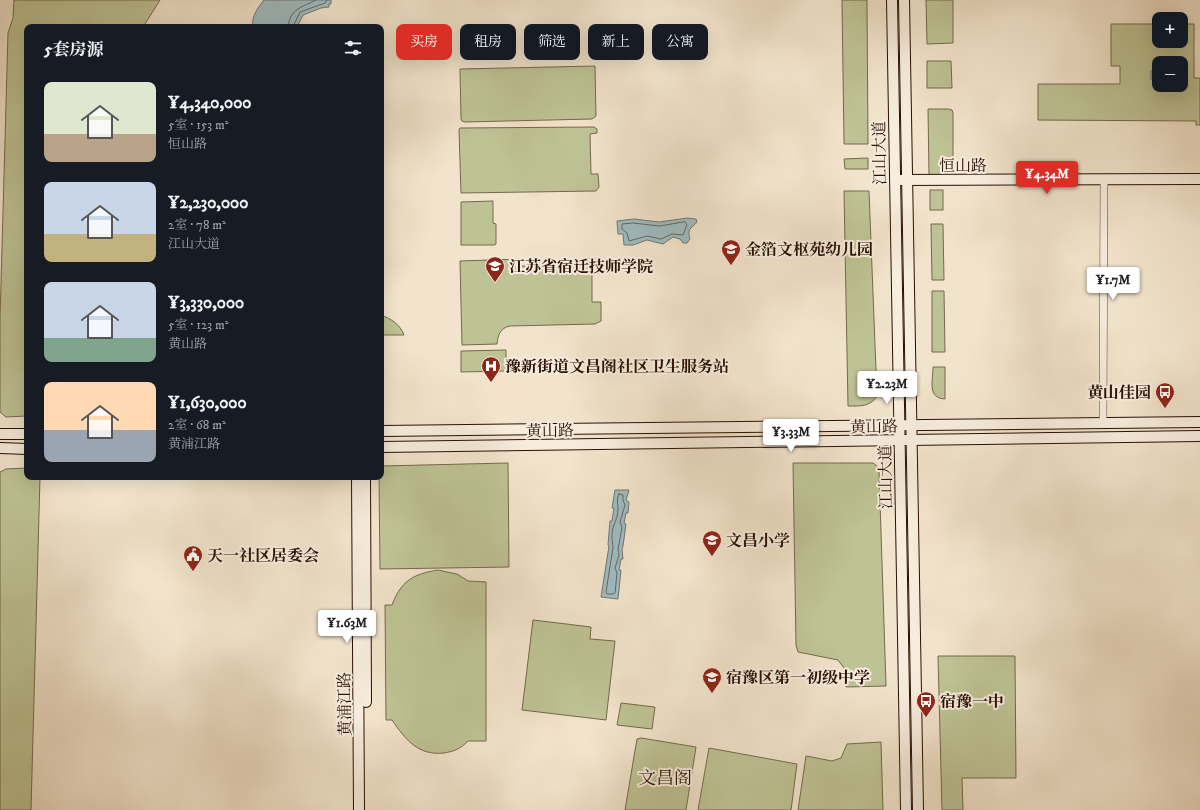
<!DOCTYPE html>
<html lang="zh">
<meta charset="utf-8">
<style>
:root{--surface:#171b24;--page:#242831;--text:#f1f3f6;--muted:#9ea1a6;--accent:#d93025}
body{margin:0;font-family:"IM FELL DW Pica","Noto Serif SC",serif;background:var(--page);color:var(--text);height:100vh;display:flex;flex-direction:column;font-size:15px;white-space:nowrap}
*{box-sizing:border-box;margin:0}
p{font-size:13px;color:var(--muted)}
.icon{flex:none;width:22px;height:22px;fill:none;stroke:currentColor;stroke-width:2;stroke-linecap:round;stroke-linejoin:round}
.map{position:relative;flex:1;overflow:hidden}
.details{position:absolute;left:24px;top:24px;width:360px;height:456px;display:flex;flex-direction:column;background:var(--surface);border-radius:8px;box-shadow:0 4px 16px #0002}
.details>*{flex:none}
.banner{position:absolute;left:396px;top:24px;width:380px;height:36px;display:flex;gap:8px}
.controls{position:absolute;left:1152px;top:12px;display:grid;gap:8px}
.controls a{display:grid;place-items:center;width:36px;height:36px;border-radius:8px;background:var(--surface);box-shadow:0 4px 16px #0002;font-size:20px}
.price{position:absolute;translate:-50% -34px;padding:0 9px;border-radius:4px;background:#fff;color:#222;font-size:13px;line-height:26px;filter:drop-shadow(0 1px 2px #0008)}
.price::after{content:'';position:absolute;left:50%;top:24px;width:12px;height:9px;margin-left:-6px;background:inherit;clip-path:polygon(0 0,100% 0,50% 100%)}
.price.selected{background:var(--accent);color:#fff}
ul{padding:0;list-style:none}
li{display:flex;align-items:center;gap:12px;height:100px;padding:0 20px}
li span{display:grid;place-items:center;flex:none;width:112px;height:80px;border-radius:8px;color:#555}
li>.icon{margin-inline-start:auto}
span .icon{width:48px;height:48px;fill:#fffc;stroke-width:1}
li b{font-size:17px}
h2{display:flex;justify-content:space-between;align-items:center;height:48px;padding:0 20px;font-size:17px}
.chip{padding:0 14px;border-radius:8px;background:var(--surface);box-shadow:0 4px 16px #0002;font-size:14px;line-height:36px}
.chip.selected{background:var(--accent);color:#fff}
.map>svg:first-child{display:block}
.green{fill:#bec395;stroke:#74694c;fill-rule:evenodd}
.water{fill:#9fbcc1;stroke:#707775}
.lines{fill:none;stroke-linecap:round;stroke-linejoin:round}
.shore{stroke:#646662;stroke-width:1}
.street-casing{stroke:#5b4434;stroke-width:8}
.secondary-casing{stroke:#290f02;stroke-width:12}
.street{stroke:#f7edde;stroke-width:7}
.secondary{stroke:#f7edde;stroke-width:10}
.labels{text-anchor:middle;stroke-width:4;stroke-linejoin:round;paint-order:stroke}
.street-label{font-size:16px;fill:#290f02;stroke:#f7edde}
.poi-label{font-size:16px;font-weight:bold;fill:#290f02;stroke:#f7edde;text-anchor:start}
.quarter-label{font-size:18px;fill:#290f02;stroke:#f7edde}
</style>
<div class="map">
<svg width="1200" height="810" viewBox="0 0 1200 810">
<rect width="100%" height="100%" fill="#f2e4cc"/>
<filter id="stains"><feTurbulence type="fractalNoise" baseFrequency=".005" numOctaves="4"/><feColorMatrix values="0 0 0 0 .2 0 0 0 0 .09 0 0 0 0 .02 0 0 0 .5 -.17"/></filter>
<radialGradient id="worn" r=".72"><stop offset=".6" stop-color="#630" stop-opacity="0"/><stop offset="1" stop-color="#630" stop-opacity=".3"/></radialGradient>
<!-- green -->
<g class="green">
<polygon points="14,0 160,0 143,27 27,27 27,416 6,417 0,412 0,319 8,33 13,18"/>
<polygon points="842,0 867,0 868,144 844,144"/>
<polygon points="926,0 953,0 953,43 927,44"/>
<path d="M1111,24H1159V41H1181V24H1194V78H1200V125H1196V121L1038,120V84H1120V66H1111ZM1159,63H1181V85H1159Z"/>
<polygon points="927,61 951,61 952,88 927,88"/>
<polygon points="595,66 596,116 592,119 465,122 462,121 461,119 460,69"/>
<polygon points="928,109 948,109 952,110 953,113 953,175 929,175"/>
<polygon points="594,127 597,129 597,133 590,134 591,174 598,174 599,187 596,191 461,193 459,130 460,128"/>
<polygon points="868,158 868,169 845,169 844,159"/>
<rect x="930" y="190" width="13" height="20"/>
<path d="M844,191H869L877,396C870,407 860,406 848,406Z"/>
<polygon points="493,201 493,223 496,224 496,244 494,245 461,245 461,202"/>
<polygon points="931,224 943,224 944,280 932,280"/>
<path d="M584,258L596,259L599,262L600,273L592,274V302H601V321L595,324L510,326C500,328 498,335 497,344L462,345L460,261L520,259V266L584,265Z"/>
<polygon points="932,291 944,291 945,352 932,352"/>
<path d="M381,315C391,319 400,324 404,335H381Z"/>
<polygon points="506,350 506,371 461,372 461,351"/>
<path d="M933,367H945V399C927,398 933,381 933,367Z"/>
<polygon points="508,463 509,567 380,569 379,477 381,477 381,466"/>
<polygon points="793,463 873,463 877,466 879,470 886,686 846,687 844,668 838,660 798,652 796,645"/>
<polygon points="27,468 27,477 40,477 31,810 0,810 0,472 6,469"/>
<path d="M438,570L457,574L468,581L486,582V741H468C460,749 455,751 444,753C418,756 405,739 392,720H386L385,605H392C401,581 413,574 438,570Z"/>
<polygon points="533,620 591,627 590,639 615,641 606,720 522,710"/>
<polygon points="938,656 1015,656 1016,778 962,778 963,810 942,810"/>
<polygon points="621,703 655,707 652,729 617,725"/>
<polygon points="641,738 696,747 686,810 625,810 637,739"/>
<polygon points="881,742 883,810 798,810 806,756 832,761 841,758 847,744"/>
<polygon points="709,748 797,764 791,810 698,810"/>
</g>
<!-- water -->
<g class="water">
<path d="M264,0H331V4H329V7L321,8L303,15L297,27H253C251,16 258,8 264,0Z"/>
<rect x="1151" y="71" width="8" height="8"/>
<path d="M687,218L696,219L697,222C691,229 687,228 690,239L687,243H683L680,239L673,237L663,244L647,240L633,245H624L623,234H618L617,221L634,219L659,222Z"/>
<polygon points="615,490 629,490 626,500 629,502 628,513 626,513 624,523 626,524 623,546 622,549 623,559 621,559 619,570 621,570 618,599 601,597 609,546 608,545 610,521 612,521 614,508 612,508"/>
</g>
<g class="lines">
<!-- shore -->
<g class="shore">
<path d="M288,27C290,8 303,7 316,0"/>
<polyline points="293,27 300,12 325,3 327,0"/>
<polygon points="685,222 687,225 683,235 672,234 661,239 647,236 629,241 627,233 622,229 622,224 633,223 659,226"/>
<path d="M619,494L623,495V500L625,505L620,522L622,527L619,544L618,549L619,555L615,568L617,573L615,593L613,594H607L606,592L613,547C612,541 611,531 614,525C616,520 618,515 618,509C618,504 616,500 619,494Z"/>
</g>
<!-- street casing -->
<g class="street-casing">
<polyline id="street" points="1103,423 1104,180"/>
</g>
<!-- secondary casing -->
<g class="secondary-casing">
<g id="secondary">
<polyline points="892,0 906,810"/>
<polyline points="904,0 918,810"/>
<polyline points="900,180 1200,179"/>
<polyline points="381,431 1200,422"/>
<polyline points="0,434 27,434"/>
<polyline points="381,447 1200,436"/>
<polyline points="0,448 27,449"/>
<polyline points="357,477 359,810"/>
<polyline points="365,477 366,702"/>
</g>
</g>
<!-- street -->
<use href="#street" class="street"/>
<!-- secondary -->
<use href="#secondary" class="secondary"/>
</g>
<!-- icons -->
<defs>
<g id="school-pin" transform="scale(1)"><path d="M0 17L-7.5 6A9.5 9.5 0 1 1 7.5 6Z" fill="#8f2418" stroke="#f7edde"/><path d="M0-5L7-2L0 1L-7-2ZM-4 1L0 2.5L4 1V4Q0 6-4 4Z" fill="#fff"/></g>
<g id="hospital-pin" transform="scale(1)"><path d="M0 17L-7.5 6A9.5 9.5 0 1 1 7.5 6Z" fill="#8f2418" stroke="#f7edde"/><path d="M-5-5h3v3.5h4V-5h3V5h-3V1.5h-4V5h-3Z" fill="#fff"/></g>
<g id="bus-pin" transform="scale(1)"><path d="M0 17L-7.5 6A9.5 9.5 0 1 1 7.5 6Z" fill="#8f2418" stroke="#f7edde"/><path d="M-5-6H5V4H4V6H2V4H-2V6H-4V4H-5ZM-3.5-4V0h7V-4ZM-3.5 1.2v1.5H-2V1.2ZM2 1.2v1.5H3.5V1.2Z" fill="#fff"/></g>
<g id="civic-pin" transform="scale(1)"><path d="M0 17L-7.5 6A9.5 9.5 0 1 1 7.5 6Z" fill="#8f2418" stroke="#f7edde"/><path d="M-.6-6.5H3V-4.5H.6V-3L4-1V1h2V6H-6V1h2V-1L-.6-3ZM-1.2 2.5V6h2.4V2.5Z" fill="#fff"/></g>
</defs>
<g fill-rule="evenodd">
<use href="#school-pin" x="731" y="249"/>
<use href="#school-pin" x="495" y="266"/>
<use href="#hospital-pin" x="491" y="366"/>
<use href="#bus-pin" x="1165" y="392"/>
<use href="#school-pin" x="712" y="540"/>
<use href="#civic-pin" x="193" y="555"/>
<use href="#school-pin" x="712" y="677"/>
<use href="#bus-pin" x="926" y="701"/>
</g>
<g class="labels">
<!-- street labels -->
<g class="street-label">
<text transform="translate(879 153) rotate(-91)" y="6">江山大道</text>
<text x="963" y="171">恒山路</text>
<text transform="translate(874 426) rotate(-1)" y="6">黄山路</text>
<text transform="translate(550 430) rotate(-1)" y="6">黄山路</text>
<text transform="translate(885 477) rotate(-91)" y="6">江山大道</text>
<text transform="translate(344 704) rotate(-91)" y="6">黄浦江路</text>
</g>
<!-- poi labels -->
<g class="poi-label">
<text x="745" y="255">金箔文枢苑幼儿园</text>
<text x="509" y="272">江苏省宿迁技师学院</text>
<text x="505" y="372">豫新街道文昌阁社区卫生服务站</text>
<text x="1151" y="398" text-anchor="end">黄山佳园</text>
<text x="726" y="546">文昌小学</text>
<text x="207" y="561">天一社区居委会</text>
<text x="726" y="683">宿豫区第一初级中学</text>
<text x="940" y="707">宿豫一中</text>
</g>
<!-- quarter labels -->
<g class="quarter-label">
<text x="665" y="784">文昌阁</text>
</g>
</g>
<rect width="100%" height="100%" filter="url(#stains)"/>
<rect width="100%" height="100%" fill="url(#worn)"/>
</svg>
<div class="controls">
<a>+</a>
<a>−</a>
</div>
<b class="price selected" style="left:1047px;top:195px">¥4.34M</b>
<b class="price" style="left:1113px;top:301px">¥1.7M</b>
<b class="price" style="left:887px;top:405px">¥2.23M</b>
<b class="price" style="left:791px;top:453px">¥3.33M</b>
<b class="price" style="left:347px;top:644px">¥1.63M</b>
<div class="banner">
<a class="chip selected">买房</a>
<a class="chip">租房</a>
<a class="chip">筛选</a>
<a class="chip">新上</a>
<a class="chip">公寓</a>
</div>
<section class="details">
<h2>5套房源<svg class="icon" aria-label="filters" viewBox="0 0 24 24"><path d="M4 7h16M4 17h16"/><circle cx="9" cy="7" r="2"/><circle cx="15" cy="17" r="2"/></svg></h2>
<ul>
<li><span style="background:linear-gradient(#dfe7d0 65%,#b9a48a 0)"><svg class="icon" aria-label="home" viewBox="0 0 24 24"><path d="M3 11l9-7 9 7M6 9v11h12V9"/></svg></span><div><b>¥4,340,000</b><p>5室 · 153 m²</p><p>恒山路</p></div></li>
<li><span style="background:linear-gradient(#c9d6e8 65%,#c2b280 0)"><svg class="icon" aria-label="home" viewBox="0 0 24 24"><path d="M3 11l9-7 9 7M6 9v11h12V9"/></svg></span><div><b>¥2,230,000</b><p>2室 · 78 m²</p><p>江山大道</p></div></li>
<li><span style="background:linear-gradient(#c9d6e8 70%,#7fa58c 0)"><svg class="icon" aria-label="home" viewBox="0 0 24 24"><path d="M3 11l9-7 9 7M6 9v11h12V9"/></svg></span><div><b>¥3,330,000</b><p>5室 · 123 m²</p><p>黄山路</p></div></li>
<li><span style="background:linear-gradient(#ffd9b3 60%,#9aa5b1 0)"><svg class="icon" aria-label="home" viewBox="0 0 24 24"><path d="M3 11l9-7 9 7M6 9v11h12V9"/></svg></span><div><b>¥1,630,000</b><p>2室 · 68 m²</p><p>黄浦江路</p></div></li>
</ul>
</section>
</div>
